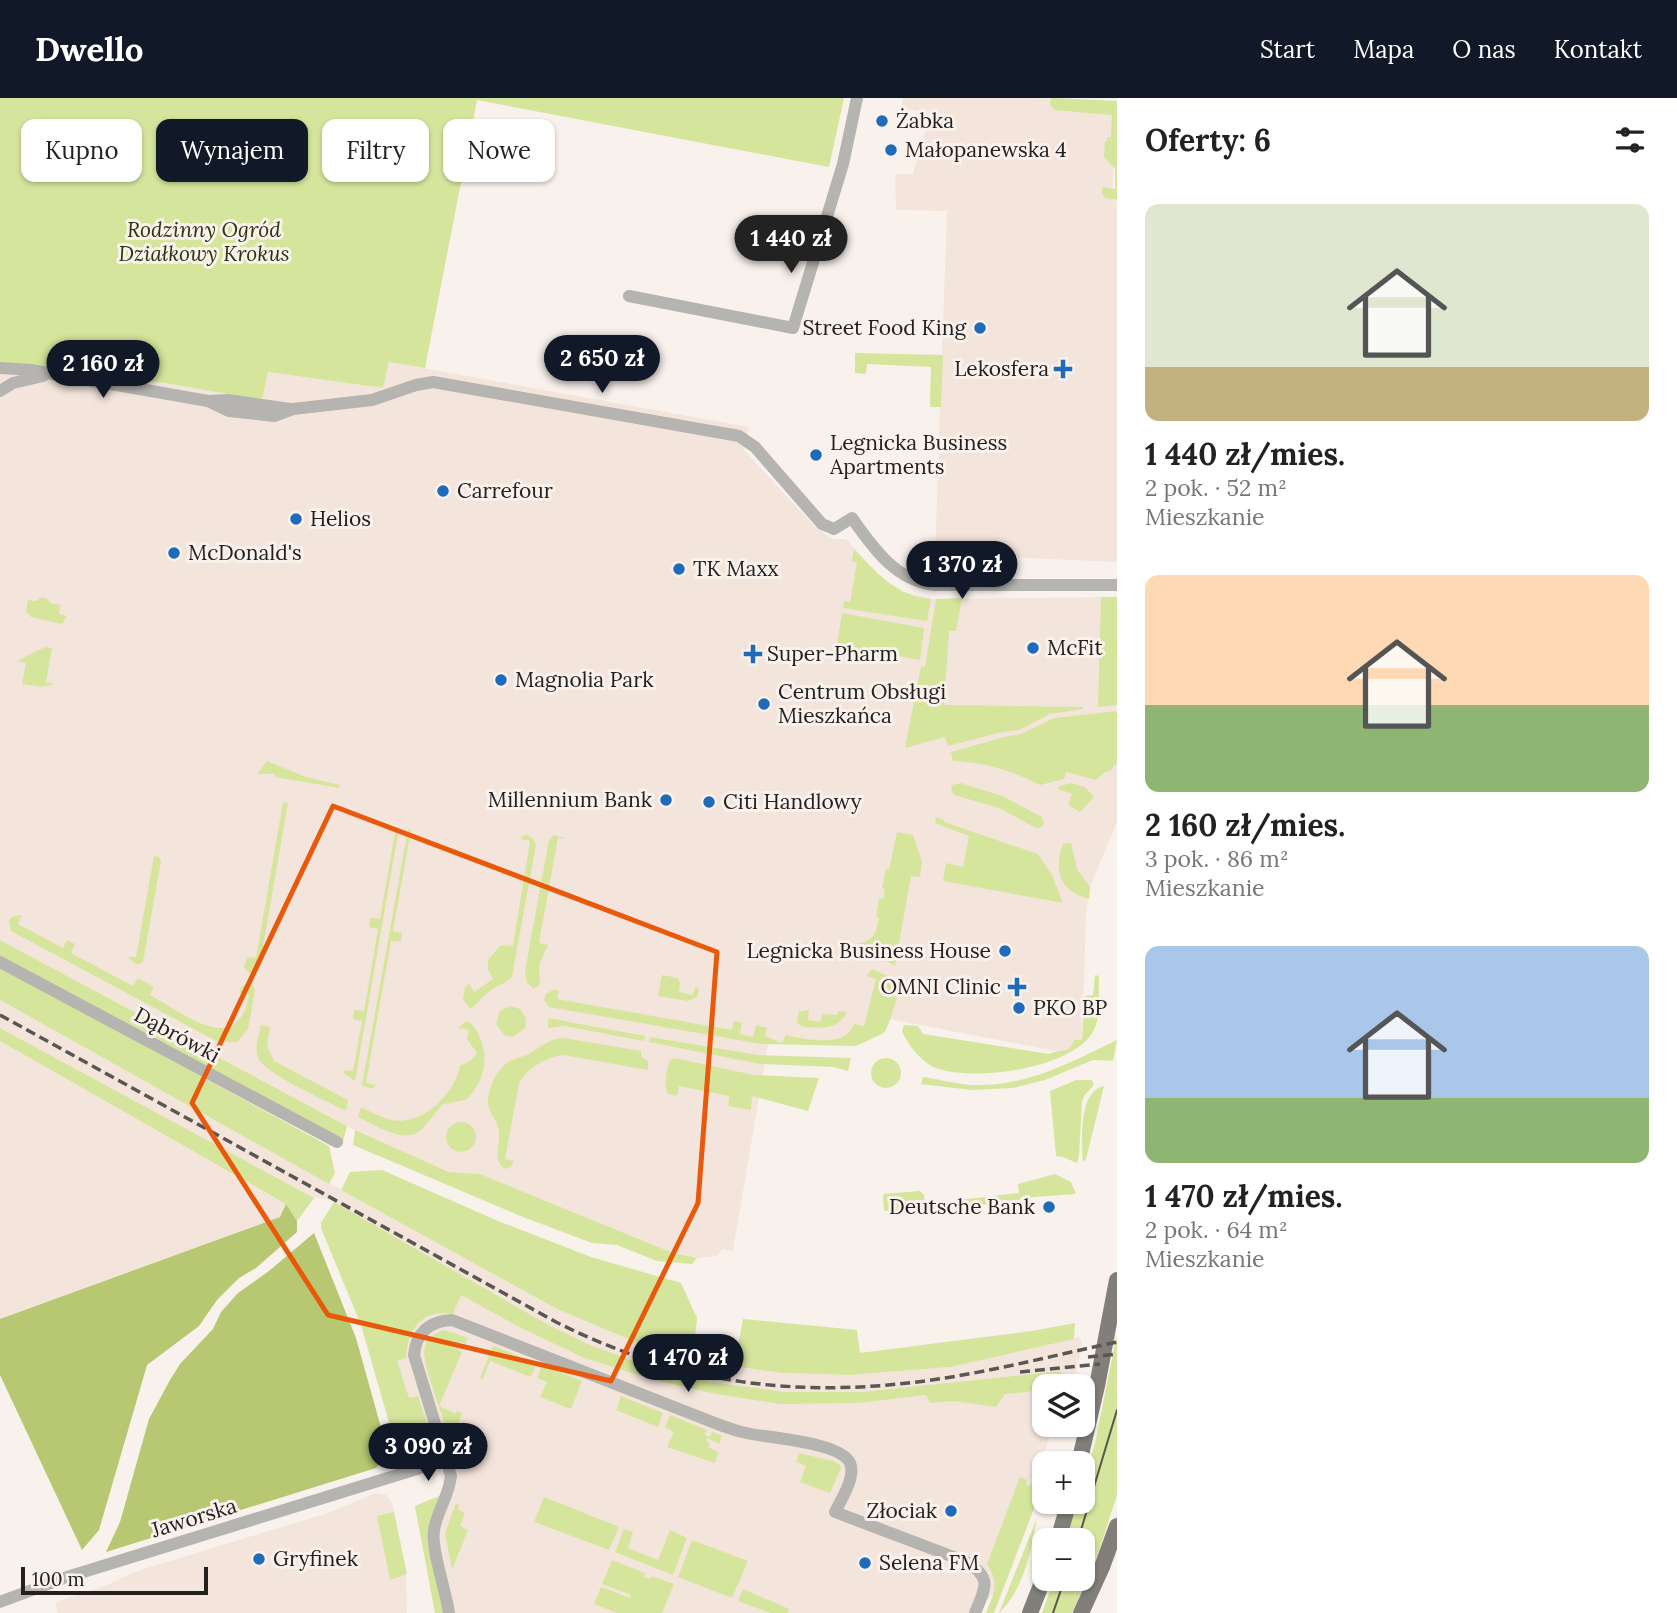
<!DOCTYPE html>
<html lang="pl">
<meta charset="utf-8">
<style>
:root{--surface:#fff;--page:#f2f2f2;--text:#222;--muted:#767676;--accent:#111827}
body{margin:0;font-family:Lora,serif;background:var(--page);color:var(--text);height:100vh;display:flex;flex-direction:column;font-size:26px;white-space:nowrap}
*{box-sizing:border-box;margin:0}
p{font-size:23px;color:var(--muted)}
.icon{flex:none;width:38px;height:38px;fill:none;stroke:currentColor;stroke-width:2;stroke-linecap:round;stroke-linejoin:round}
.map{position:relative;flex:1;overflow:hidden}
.panel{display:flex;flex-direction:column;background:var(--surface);width:560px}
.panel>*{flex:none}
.hud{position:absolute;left:21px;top:21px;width:665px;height:63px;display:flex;gap:14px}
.fabs{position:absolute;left:1032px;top:1276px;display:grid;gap:14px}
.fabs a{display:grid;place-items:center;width:63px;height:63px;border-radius:14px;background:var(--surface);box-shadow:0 2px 5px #0004;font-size:35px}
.scale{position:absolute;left:21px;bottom:18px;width:187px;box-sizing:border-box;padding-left:7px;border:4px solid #23201e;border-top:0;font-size:19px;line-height:24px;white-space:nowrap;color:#23201e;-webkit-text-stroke:5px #f9f1ec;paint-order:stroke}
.price{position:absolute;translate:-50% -60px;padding:0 16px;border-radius:24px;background:var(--accent);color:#fff;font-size:23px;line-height:46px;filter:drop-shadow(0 2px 4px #0008)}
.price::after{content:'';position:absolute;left:50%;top:42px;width:21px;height:16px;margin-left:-10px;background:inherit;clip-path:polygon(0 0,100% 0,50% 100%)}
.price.selected{background:#222;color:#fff}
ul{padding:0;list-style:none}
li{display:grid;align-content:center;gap:14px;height:371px;padding:0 28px}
li span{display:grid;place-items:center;height:217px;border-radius:14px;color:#555}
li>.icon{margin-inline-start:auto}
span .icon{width:126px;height:126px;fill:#fffc;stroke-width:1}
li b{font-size:30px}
h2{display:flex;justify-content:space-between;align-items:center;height:84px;padding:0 28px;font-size:30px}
.tag{padding:0 24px;border-radius:14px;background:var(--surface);box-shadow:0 2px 5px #0004;font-size:24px;line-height:63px}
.tag.selected{background:var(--accent);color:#fff}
header{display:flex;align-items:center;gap:42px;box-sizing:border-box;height:98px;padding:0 35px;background:var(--accent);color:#fff}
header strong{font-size:33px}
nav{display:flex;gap:38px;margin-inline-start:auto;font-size:24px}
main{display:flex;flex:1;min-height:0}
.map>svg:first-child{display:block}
.built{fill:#f4e5dc}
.green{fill:#d6e59c}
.forest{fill:#b8c872}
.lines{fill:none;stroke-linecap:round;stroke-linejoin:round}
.minor{stroke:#b5b4b1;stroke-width:12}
.major{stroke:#827f7a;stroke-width:16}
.tram{stroke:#5a5653;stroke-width:2}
.rail{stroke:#5a5653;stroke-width:3.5;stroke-dasharray:10 5;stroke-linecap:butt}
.marked{fill:none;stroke:#e8590c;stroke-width:5;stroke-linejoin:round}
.poi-dot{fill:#1f6bba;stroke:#f9f1ec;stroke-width:2.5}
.labels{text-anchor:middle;stroke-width:6;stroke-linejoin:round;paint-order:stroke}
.poi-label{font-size:21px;fill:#23201e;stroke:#f9f1ec;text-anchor:start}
.park-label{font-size:21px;font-style:italic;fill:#2d330e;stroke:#f9f1ec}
.street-label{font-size:21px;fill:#23201e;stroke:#f9f1ec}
</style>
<header>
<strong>Dwello</strong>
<nav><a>Start</a><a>Mapa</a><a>O nas</a><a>Kontakt</a></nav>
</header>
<main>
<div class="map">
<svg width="1117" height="1515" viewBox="0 0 1117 1515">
<rect width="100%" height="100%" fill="#f9f1ec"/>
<!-- built -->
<g class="built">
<polygon points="903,0 1029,0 1116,5 1112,102 1117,103 1117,464 935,456 947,113 896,112 895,76 913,76 930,17 902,9"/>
<polygon points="0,249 87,272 262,302 268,274 383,290 389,264 749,329 744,352 815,429 833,441 846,441 882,481 900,493 933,501 1117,499 1117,724 1090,789 1086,814 1082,945 1066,955 889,921 871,939 856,947 768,945 733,1153 723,1151 716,1158 697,1160 673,1155 480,1076 449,1074 355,1032 0,842"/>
<polygon points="0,902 557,1211 633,1243 712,1265 782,1275 851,1277 950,1269 1080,1239 1082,1248 1079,1249 1081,1256 1077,1265 1077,1273 1075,1276 1061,1276 1061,1273 1032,1276 861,1294 786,1294 710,1284 659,1272 625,1261 592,1248 547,1226 334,1104 324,1100 314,1100 0,930"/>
<polygon points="0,943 286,1106 280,1119 0,1221"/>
<polygon points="372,1147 519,1229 584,1260 647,1280 780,1306 976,1292 1045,1291 1045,1326 1052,1327 1051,1334 1007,1478 983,1507 979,1515 445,1515 429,1444 444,1385 432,1359 402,1342"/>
<polygon points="375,1395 386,1397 392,1405 406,1475 407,1515 58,1515 55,1504 105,1488 134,1474 331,1414"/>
</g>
<!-- green -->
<g class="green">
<polygon points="0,0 844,0 829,69 477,2 425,270 389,264 383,290 268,274 262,302 164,285 0,265"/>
<polygon points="1051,0 1117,3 1117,102 1105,100 1102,95 1102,89 1115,91 1115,71 1104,59 1105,43 1107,43 1107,39 1111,39 1112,17 1055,12 1050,7"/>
<polygon points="855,255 943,257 941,309 930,309 931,269 867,266 866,276 855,275"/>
<path d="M854,451C876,474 897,499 931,501L927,523L843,510L844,503L850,504L857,465L852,463Z"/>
<polygon points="42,499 48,501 50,505 60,507 59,516 67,518 62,526 31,519 26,513 28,502 36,503"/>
<polygon points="1101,499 1117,499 1117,607 1098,609"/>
<polygon points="962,500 956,533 949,533 944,607 1083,609 1083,611 1050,616 1019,632 1002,634 948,648 945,639 905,650 921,568 925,569 936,501"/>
<polygon points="842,515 924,530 920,562 837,547"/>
<polygon points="45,549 52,550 46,584 55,586 42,589 22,586 26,565 17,563"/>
<path d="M1117,613V665L1110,673L1105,674L1096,682L1066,674L1064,681L1040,687C1013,673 984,664 953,663L951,654L1004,639L1021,636L1054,620Z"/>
<polygon points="267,663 306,679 340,687 339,690 275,679 275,676 257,676"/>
<polygon points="961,685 1002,698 1042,719 1044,726 1042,729 1036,730 999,710 954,697 951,692 952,687"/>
<polygon points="1071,685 1085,689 1094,699 1080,714 1068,707 1072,696 1058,691 1059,688"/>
<polygon points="283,704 288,705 259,872 254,876 249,875 244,869 247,859 256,860"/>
<polygon points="936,719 944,722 944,724 1038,756 1052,777 1063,805 943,783 946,765 963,769 969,738 935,725"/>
<polygon points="396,729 399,730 355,983 343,975 344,972 353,973 362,923 353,921 354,912 364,913 378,831 369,829 370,820 380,821"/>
<polygon points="408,731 411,732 393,833 402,835 401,844 391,843 366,985 376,987 372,991 362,987"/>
<path d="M897,734L913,737L922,763L920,779L911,778L895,868L857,847L858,845C874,844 876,835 879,820L876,819L879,800L883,801L885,791L882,790L886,771L889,772Z"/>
<path d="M528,737L532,740L536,747L512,878C505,887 495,888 487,895C480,900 478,907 470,911L463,901L465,889L469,886L474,894L493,881L488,871V862L501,847L513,848L530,743L521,741L522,738Z"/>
<polygon points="554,737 567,741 558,740 539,845 548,847 539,867 540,886 534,891 527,885 525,873 549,742"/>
<path d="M1071,745L1077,771L1090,789L1089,801C1060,793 1053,773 1063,746Z"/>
<polygon points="154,758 159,759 161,763 143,864 137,867 127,859 136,859"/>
<path d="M22,817L18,826L63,850L67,842L75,846L71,855L133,888L138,880L154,889L150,897C184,915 237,961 249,897L240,895L241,889L246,886L252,887L255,892L248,931L237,944H218L11,833L9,823L13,818Z"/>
<polygon points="0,842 347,1028 343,1044 0,859"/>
<polygon points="0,869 329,1048 335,1075 329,1086 0,902"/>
<path d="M872,871L888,878L895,888L897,900L889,925L884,935L856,948L761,946L549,909L544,902L546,896L553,892H559L557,901L732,932L734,923L742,925L740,936L753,939L756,927L767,930L765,938L782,945L786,937C804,941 846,951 854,926L864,928L876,881L866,878Z"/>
<polygon points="662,877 678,880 680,885 679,894 692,897 696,888 699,892 697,899 688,903 658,898"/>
<path d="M1095,877L1099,878C1098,894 1101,918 1094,932C1075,971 970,985 933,969C920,962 907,946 902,933L904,927L918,928L923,936L1049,956C1060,951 1070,956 1074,942H1082L1085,898L1093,897Z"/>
<polygon points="510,908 520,911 526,920 525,930 513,939 504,937 496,926 500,913"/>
<path d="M806,912L809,913L808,922L821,924L822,916L837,917L838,913L847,914C838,932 820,931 801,928L797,924L799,914Z"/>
<polygon points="548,920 645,938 644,943 564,928 548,930"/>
<path d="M466,923C474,926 477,932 480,940C490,963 483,985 466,1002L443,1006C435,1014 430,1024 421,1032C404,1047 376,1027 358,1019L361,1009C371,1014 382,1020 392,1022C423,1028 455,995 460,968L470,963L477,955L467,941L469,932L458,930Z"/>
<path d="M261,927L270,929L267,948L274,963L348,1002L346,1013C328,1004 264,975 258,960C254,950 259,937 261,927Z"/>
<polygon points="0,930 314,1100 297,1123 286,1106 0,943"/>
<polygon points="650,939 758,957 851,960 848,973 833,969 760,966 649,944"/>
<path d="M564,940L641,953V959L648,963V972L563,957C548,958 526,971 519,985L505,1061L514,1063L511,1069L505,1071C492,1061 500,1050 499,1036C499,1024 489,1016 488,1005C488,991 497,969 510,963C517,959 524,959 531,955C543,947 549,941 564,940Z"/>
<path d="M1117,942L1113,963L1093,962L1045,982L1013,990L972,992L921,986L923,979C939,981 955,986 972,987C1026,989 1069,965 1117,942Z"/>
<circle cx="886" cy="975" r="15"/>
<path d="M674,960L754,977L819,980L808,1013L752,998L751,1012L728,1008L729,998L679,988L677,998L668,996C663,986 667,973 669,963Z"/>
<polygon points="1076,982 1092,982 1094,987 1084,998 1082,1004 1079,1057 1077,1065 1063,1059 1056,1058 1050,993"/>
<path d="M1104,988L1086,1061L1083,1064C1082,1043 1078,993 1104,988Z"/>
<circle cx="461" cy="1039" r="15"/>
<polygon points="355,1032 449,1074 480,1076 673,1155 697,1160 692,1166 657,1163 617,1147 592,1145 523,1119 353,1047"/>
<polygon points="382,1072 498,1123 591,1159 681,1185 697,1220 694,1249 736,1258 743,1221 857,1232 860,1255 1032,1233 1075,1225 1074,1241 950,1269 851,1277 782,1275 712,1265 633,1243 557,1211 341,1092 350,1074"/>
<polygon points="1055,1076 1071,1084 1076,1096 1020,1100 1020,1104 884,1113 883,1096 920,1093 924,1097 925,1106 1019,1095 1018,1086"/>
<path d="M334,1104L547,1226L592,1248L659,1272L710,1284L786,1294H861L1061,1273L1062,1276H1075L1073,1288H1045V1292L1005,1296L996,1309L954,1303L930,1305L926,1297L857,1305L780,1306L711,1295L647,1280L584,1260L519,1229L461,1197L453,1216C421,1211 408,1231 406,1260L397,1263L409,1300L418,1298L436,1351L427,1362L414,1363L399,1356L397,1352L361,1227L321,1130V1125Z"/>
<path d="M445,1232L468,1240L465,1246L460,1244L457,1251L462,1254L439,1308L455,1315L457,1313L462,1315L451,1344C445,1325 424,1271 424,1254C425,1241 434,1235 445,1232Z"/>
<polygon points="1117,1236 1117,1397 1099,1453 1072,1515 1042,1515 1054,1481 1083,1480 1083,1442 1066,1442 1078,1404 1083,1404 1083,1385 1095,1345"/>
<polygon points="493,1248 537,1265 531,1279 490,1263 483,1281 480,1280"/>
<polygon points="542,1267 582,1283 571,1311 540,1299 547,1284 537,1280"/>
<polygon points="621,1298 663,1315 658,1329 616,1312"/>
<polygon points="670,1317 707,1332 704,1337 710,1339 712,1334 722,1338 719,1346 707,1340 706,1342 710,1346 708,1349 718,1354 715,1365 667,1349 674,1334 665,1329"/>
<polygon points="799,1355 833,1363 840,1367 841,1370 830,1395 800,1384 806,1368 796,1364"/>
<path d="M1020,1379L1027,1382L1026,1387L1030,1388L1032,1383L1043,1387L994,1515H986C994,1494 1000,1486 987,1466Z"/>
<polygon points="439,1398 443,1398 432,1421 445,1515 435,1515 415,1408"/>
<polygon points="544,1399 619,1429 609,1452 534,1424"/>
<polygon points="456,1405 459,1407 458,1412 465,1415 460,1428 468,1432 452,1472 445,1435"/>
<polygon points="394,1414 407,1476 390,1482 377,1418"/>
<path d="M1037,1420C1031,1453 1024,1491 999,1515Z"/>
<polygon points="624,1431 633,1434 628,1450 658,1462 670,1432 687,1440 673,1477 615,1454"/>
<polygon points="692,1442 748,1463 732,1500 678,1479"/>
<polygon points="612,1462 645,1475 644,1479 650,1481 652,1478 674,1486 662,1515 617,1515 594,1506 601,1489 630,1500 631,1497 602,1486"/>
<polygon points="743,1491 789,1511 787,1515 770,1515 738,1503"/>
</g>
<!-- forest -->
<g class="forest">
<polygon points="286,1106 297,1123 297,1134 256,1170 239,1180 217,1202 199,1228 147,1267 99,1432 82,1452 0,1277 0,1221 280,1119"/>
<polygon points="314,1135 356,1240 387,1351 387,1358 376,1370 106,1454 120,1424 149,1321 170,1282 180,1266 213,1231 221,1214 238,1195 269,1173"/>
</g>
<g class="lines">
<!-- minor -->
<g class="minor">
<polyline points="629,198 793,230 843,66 857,0"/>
<polyline points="0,270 31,272 208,303 228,302 290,311"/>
<polyline points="0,293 13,285 43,278"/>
<path d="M208,303L229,313L274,318L293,311L372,302L416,287L433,284L739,338L755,349L822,426L834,431L852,420C873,450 896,483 935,487H1117"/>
<polyline points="0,864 337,1044"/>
<polyline points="0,1504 67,1479 446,1362"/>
<path d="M449,1515C446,1493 431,1451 434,1432C437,1413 449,1398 451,1378L414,1257C416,1234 430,1223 452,1222L720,1327C729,1330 737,1333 746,1335C767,1340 847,1344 851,1368C854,1382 841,1402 835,1414L967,1464C993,1481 985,1490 975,1515"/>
</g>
<!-- major -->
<g class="major">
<polyline points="1079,1365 1097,1288 1117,1182"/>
<polyline points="1058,1442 1069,1404"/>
<polyline points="1030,1515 1045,1477"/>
<polyline points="1081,1515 1102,1469 1117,1428"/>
</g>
<!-- tram -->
<g class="tram">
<polyline points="1078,1442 1117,1312"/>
<polyline points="1053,1515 1065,1480"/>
</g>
<!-- rail -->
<g class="rail">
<path d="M0,917L556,1224C683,1288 805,1302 945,1280C1002,1271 1060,1256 1117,1244"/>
<polyline points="1088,1259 1117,1256"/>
<polyline points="1020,1274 1100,1266"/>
</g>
</g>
<!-- marked area -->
<path class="marked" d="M333,708L717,854L698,1105L611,1283L328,1217L192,1005Z"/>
<!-- markers -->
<g class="poi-dot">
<circle cx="882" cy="23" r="7"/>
<circle cx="891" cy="52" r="7"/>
<circle cx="980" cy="230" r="7"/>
<path d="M1059.5 260.5h7v7h7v7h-7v7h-7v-7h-7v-7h7z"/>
<circle cx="816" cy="357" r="7"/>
<circle cx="443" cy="393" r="7"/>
<circle cx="296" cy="421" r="7"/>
<circle cx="174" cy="455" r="7"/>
<circle cx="679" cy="471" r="7"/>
<circle cx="1033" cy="550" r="7"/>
<path d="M749.5 545.5h7v7h7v7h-7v7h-7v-7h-7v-7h7z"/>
<circle cx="501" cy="582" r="7"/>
<circle cx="764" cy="606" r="7"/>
<circle cx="666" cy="702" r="7"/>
<circle cx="709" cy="704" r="7"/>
<circle cx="1005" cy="853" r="7"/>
<path d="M1013.5 878.5h7v7h7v7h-7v7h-7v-7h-7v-7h7z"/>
<circle cx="1019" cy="910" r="7"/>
<circle cx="1049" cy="1109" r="7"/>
<circle cx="951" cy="1413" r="7"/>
<circle cx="259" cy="1461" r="7"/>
<circle cx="865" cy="1465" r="7"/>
</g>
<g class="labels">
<!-- poi labels -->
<g class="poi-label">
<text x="896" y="30">Żabka</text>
<text x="905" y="59">Małopanewska 4</text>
<text x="966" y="237" text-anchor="end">Street Food King</text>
<text x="1049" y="278" text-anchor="end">Lekosfera</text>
<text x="830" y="352">Legnicka Business<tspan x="830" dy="24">Apartments</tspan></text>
<text x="457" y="400">Carrefour</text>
<text x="310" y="428">Helios</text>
<text x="188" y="462">McDonald's</text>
<text x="693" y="478">TK Maxx</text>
<text x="1047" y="557">McFit</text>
<text x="767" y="563">Super-Pharm</text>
<text x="515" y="589">Magnolia Park</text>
<text x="778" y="601">Centrum Obsługi<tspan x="778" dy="24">Mieszkańca</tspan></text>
<text x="652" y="709" text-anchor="end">Millennium Bank</text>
<text x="723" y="711">Citi Handlowy</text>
<text x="991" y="860" text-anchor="end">Legnicka Business House</text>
<text x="1001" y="896" text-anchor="end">OMNI Clinic</text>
<text x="1033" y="917">PKO BP</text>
<text x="1035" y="1116" text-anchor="end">Deutsche Bank</text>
<text x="937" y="1420" text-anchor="end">Złociak</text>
<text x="273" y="1468">Gryfinek</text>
<text x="879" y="1472">Selena FM</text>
</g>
<!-- park labels -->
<g class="park-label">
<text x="204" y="139">Rodzinny Ogród<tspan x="204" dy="24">Działkowy Krokus</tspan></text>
</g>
<!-- street labels -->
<g class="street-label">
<text transform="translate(177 937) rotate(28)" y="7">Dąbrówki</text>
<text transform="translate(194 1420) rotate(-17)" y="7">Jaworska</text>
</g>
</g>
</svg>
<div class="fabs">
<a><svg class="icon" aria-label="layers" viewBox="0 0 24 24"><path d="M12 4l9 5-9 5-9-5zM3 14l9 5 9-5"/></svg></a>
<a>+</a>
<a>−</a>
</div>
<div class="scale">100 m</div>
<b class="price selected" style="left:791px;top:177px">1 440 zł</b>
<b class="price" style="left:602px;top:297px">2 650 zł</b>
<b class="price" style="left:103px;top:302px">2 160 zł</b>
<b class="price" style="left:962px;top:503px">1 370 zł</b>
<b class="price" style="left:688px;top:1296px">1 470 zł</b>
<b class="price" style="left:428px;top:1385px">3 090 zł</b>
<div class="hud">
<a class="tag">Kupno</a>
<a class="tag selected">Wynajem</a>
<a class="tag">Filtry</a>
<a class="tag">Nowe</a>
</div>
</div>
<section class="panel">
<h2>Oferty: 6<svg class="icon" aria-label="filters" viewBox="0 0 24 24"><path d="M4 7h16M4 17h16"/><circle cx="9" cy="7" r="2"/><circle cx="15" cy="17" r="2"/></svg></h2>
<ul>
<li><span style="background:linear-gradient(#dfe7d0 75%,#c2b280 0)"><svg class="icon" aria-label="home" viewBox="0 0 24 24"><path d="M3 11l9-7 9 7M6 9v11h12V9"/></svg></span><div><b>1 440 zł/mies.</b><p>2 pok. · 52 m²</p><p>Mieszkanie</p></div></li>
<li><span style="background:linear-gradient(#ffd9b3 60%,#8fb573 0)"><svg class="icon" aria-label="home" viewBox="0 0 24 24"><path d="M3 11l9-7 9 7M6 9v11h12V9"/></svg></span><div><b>2 160 zł/mies.</b><p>3 pok. · 86 m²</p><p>Mieszkanie</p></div></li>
<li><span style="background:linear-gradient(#a9c7e8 70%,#8fb573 0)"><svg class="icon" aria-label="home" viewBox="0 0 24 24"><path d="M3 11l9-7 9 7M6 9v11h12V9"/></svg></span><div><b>1 470 zł/mies.</b><p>2 pok. · 64 m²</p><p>Mieszkanie</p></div></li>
</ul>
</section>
</main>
